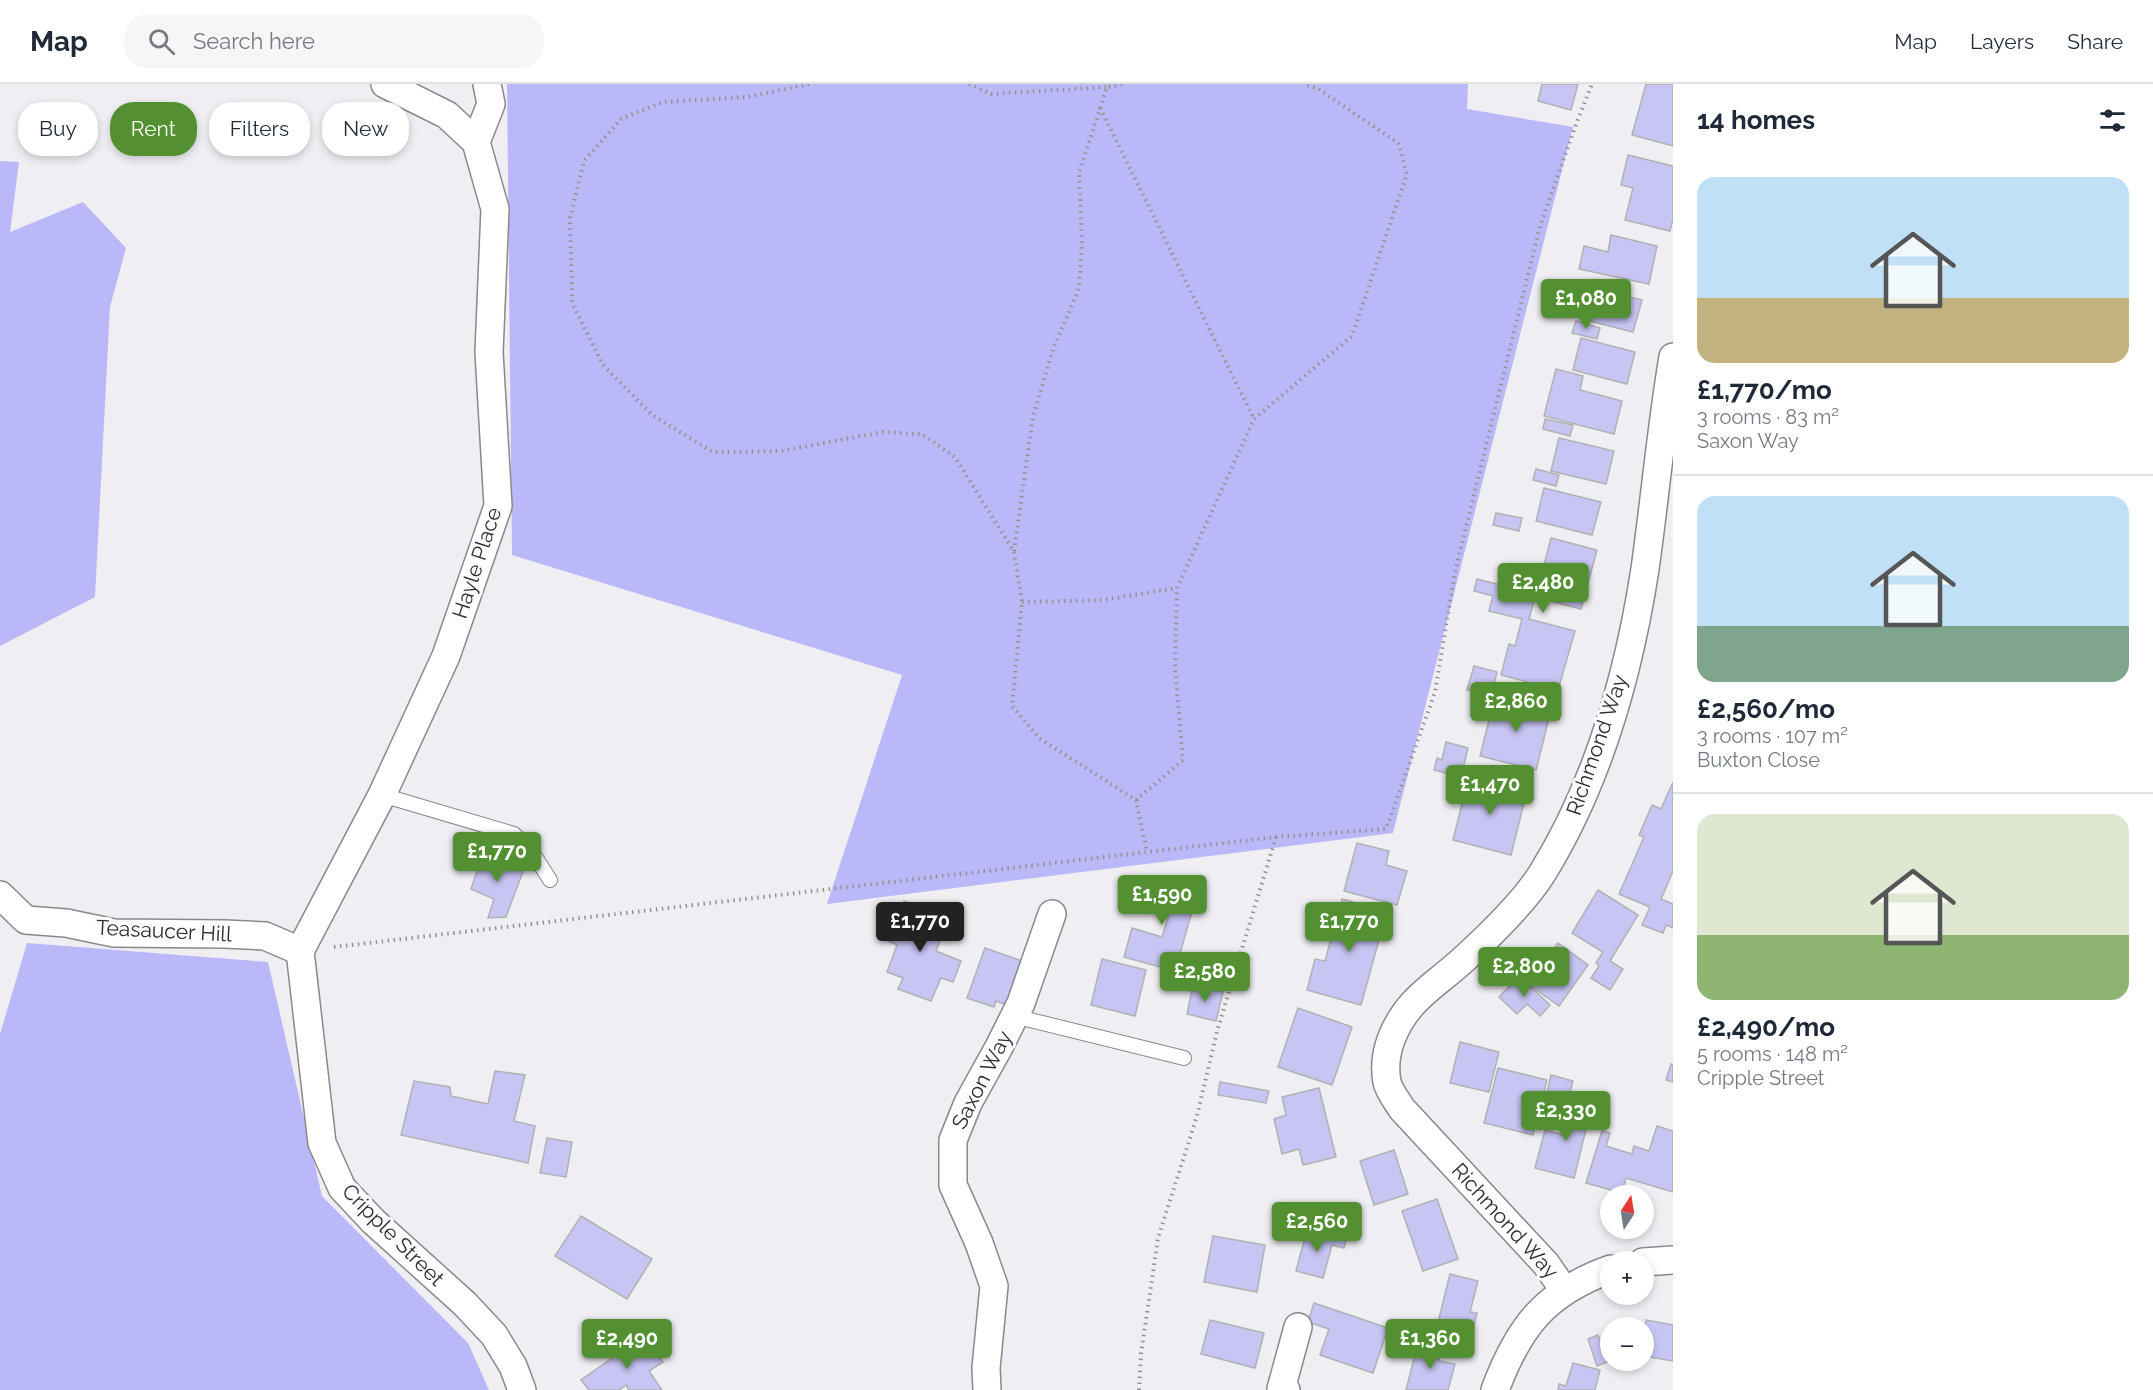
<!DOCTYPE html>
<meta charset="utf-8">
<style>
:root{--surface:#fff;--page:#f6f6f7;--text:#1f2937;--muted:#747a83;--line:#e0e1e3;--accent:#529031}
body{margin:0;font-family:Raleway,sans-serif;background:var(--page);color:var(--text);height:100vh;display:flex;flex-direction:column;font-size:22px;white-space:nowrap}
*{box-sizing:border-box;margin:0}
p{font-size:20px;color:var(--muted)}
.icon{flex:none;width:33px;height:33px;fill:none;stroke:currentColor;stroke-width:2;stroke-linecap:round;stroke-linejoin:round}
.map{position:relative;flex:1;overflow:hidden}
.drawer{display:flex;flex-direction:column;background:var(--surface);width:480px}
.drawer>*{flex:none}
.top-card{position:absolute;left:18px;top:18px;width:570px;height:54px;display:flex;gap:12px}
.needle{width:39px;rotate:12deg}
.tools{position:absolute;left:1600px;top:1101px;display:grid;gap:12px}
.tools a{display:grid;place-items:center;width:54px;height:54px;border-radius:50%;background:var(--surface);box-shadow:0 3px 9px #0003;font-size:30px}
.price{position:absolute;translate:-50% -51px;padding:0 14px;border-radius:6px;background:var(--accent);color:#fff;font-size:20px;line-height:39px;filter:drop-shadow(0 2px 3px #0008)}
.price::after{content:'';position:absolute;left:50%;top:36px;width:18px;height:14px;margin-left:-9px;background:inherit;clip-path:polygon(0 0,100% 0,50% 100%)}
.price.on{background:#222;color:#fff}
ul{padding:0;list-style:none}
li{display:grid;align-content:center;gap:12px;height:318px;padding:0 24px}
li+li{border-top:2px solid var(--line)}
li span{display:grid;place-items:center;height:186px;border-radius:18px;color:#555}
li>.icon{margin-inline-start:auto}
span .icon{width:108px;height:108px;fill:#fffc;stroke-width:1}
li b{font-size:26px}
h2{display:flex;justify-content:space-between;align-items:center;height:72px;padding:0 24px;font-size:26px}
.tag{padding:0 21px;border-radius:24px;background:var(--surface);box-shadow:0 3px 9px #0003;font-size:21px;line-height:54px}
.tag.on{background:var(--accent);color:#fff}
header{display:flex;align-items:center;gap:36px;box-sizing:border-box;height:84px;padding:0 30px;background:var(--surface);border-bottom:2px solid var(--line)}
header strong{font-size:28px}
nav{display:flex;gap:33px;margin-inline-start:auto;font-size:21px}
.search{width:420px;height:54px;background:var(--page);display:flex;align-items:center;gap:15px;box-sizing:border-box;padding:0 21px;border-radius:24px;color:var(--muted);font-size:22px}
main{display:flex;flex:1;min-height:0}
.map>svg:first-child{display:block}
.green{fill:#bbb8f9}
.building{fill:#c7c5f3;stroke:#b1b1b4;stroke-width:1.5}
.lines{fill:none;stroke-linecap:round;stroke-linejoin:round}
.lane-casing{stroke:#89898c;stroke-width:16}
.street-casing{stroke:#89898c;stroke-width:30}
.path{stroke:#929295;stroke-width:4;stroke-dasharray:1.5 4.5;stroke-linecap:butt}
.lane{stroke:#fff;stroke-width:14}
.street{stroke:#fff;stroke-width:27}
.labels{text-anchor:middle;stroke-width:6;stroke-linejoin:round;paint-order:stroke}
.street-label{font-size:21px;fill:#2e2e30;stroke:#fdfdff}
</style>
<header>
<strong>Map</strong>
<div class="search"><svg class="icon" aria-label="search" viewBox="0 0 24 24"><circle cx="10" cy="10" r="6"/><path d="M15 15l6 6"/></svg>Search here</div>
<nav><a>Map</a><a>Layers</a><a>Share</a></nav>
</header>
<main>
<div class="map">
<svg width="1673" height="1306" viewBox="0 0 1673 1306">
<rect width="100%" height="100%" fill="#efeff3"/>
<!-- green -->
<g class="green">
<polygon points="507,0 1468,0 1467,25 1573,43 1393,749 827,820 902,591 512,471"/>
<polygon points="0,77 19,78 10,148 83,118 126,164 110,223 95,513 0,562"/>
<polygon points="27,859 268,878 322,1112 468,1259 489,1306 0,1306 0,950"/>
</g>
<!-- building -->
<g class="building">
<polygon points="1542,0 1578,0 1571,26 1538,17"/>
<polygon points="1646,0 1673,0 1673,62 1632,51"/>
<polygon points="1628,71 1673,82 1673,135 1670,147 1625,136 1633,104 1621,101"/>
<polygon points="1611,151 1657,162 1649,200 1579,185 1584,162 1608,168"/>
<polygon points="1597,205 1642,216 1633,248 1589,237"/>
<polygon points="1576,237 1600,244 1597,255 1572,249"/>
<polygon points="1581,254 1635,268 1627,300 1573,286"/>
<polygon points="1556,285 1583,292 1580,306 1622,317 1614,350 1544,332"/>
<polygon points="1545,335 1573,341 1570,352 1543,345"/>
<polygon points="1559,354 1614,367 1606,400 1551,387"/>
<polygon points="1536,385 1559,391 1556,402 1533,396"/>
<polygon points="1544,404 1601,418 1592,451 1536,437"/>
<polygon points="1496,429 1522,434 1519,447 1493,441"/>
<polygon points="1551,454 1597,466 1581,525 1535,513 1529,535 1575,547 1558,606 1501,591 1509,560 1515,562 1522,535 1489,527 1493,512 1474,507 1477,495 1528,508 1533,490 1541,492"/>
<polygon points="1474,582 1497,588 1491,612 1467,606"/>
<polygon points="1495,613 1551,626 1536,686 1480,672"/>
<polygon points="1446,658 1468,664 1461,693 1434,686 1437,674 1442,676"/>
<polygon points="1469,692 1527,707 1511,771 1453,756"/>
<polygon points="1673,698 1673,787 1661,815 1673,820 1673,844 1666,841 1663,849 1642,841 1650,823 1619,810 1644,753 1639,751 1652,721 1661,725"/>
<polygon points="1357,759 1389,767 1386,781 1407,787 1397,821 1344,807"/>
<polygon points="483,769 524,785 506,833 488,834 494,815 471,805"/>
<polygon points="1149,794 1193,807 1188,822 1193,824 1175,887 1124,873 1132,844 1162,853 1169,830 1140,822"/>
<polygon points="1598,806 1638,831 1610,877 1623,885 1610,906 1591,894 1599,882 1596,879 1603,868 1572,849"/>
<polygon points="1342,815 1387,827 1361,921 1307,906 1315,875 1325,877"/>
<polygon points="904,817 940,831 936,843 944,846 936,867 961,877 953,898 941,894 931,917 898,905 903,894 887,888 897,861 888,857"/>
<polygon points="1558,859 1588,881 1559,922 1528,900"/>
<polygon points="985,864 1028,879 1012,923 996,917 994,923 967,914"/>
<polygon points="1102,875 1146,886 1135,932 1091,921"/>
<polygon points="1519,892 1550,921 1540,932 1527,920 1517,930 1499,913"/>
<polygon points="1193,901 1223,908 1216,937 1187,930"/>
<polygon points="1298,924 1352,943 1332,1001 1278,983"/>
<polygon points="1460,958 1499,968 1489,1008 1450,999"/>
<polygon points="1671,980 1673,981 1673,998 1666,996"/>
<polygon points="1498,984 1547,996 1533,1051 1484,1039"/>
<polygon points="495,987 525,991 514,1037 535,1042 528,1079 401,1051 414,997 450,1003 451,1012 488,1020"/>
<polygon points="1551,991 1573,997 1565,1027 1544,1022"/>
<polygon points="1220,998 1269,1007 1266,1019 1218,1011"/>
<polygon points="1319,1004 1336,1073 1303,1081 1299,1065 1282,1070 1274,1035 1286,1031 1282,1013"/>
<polygon points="1573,1012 1593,1017 1574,1094 1535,1084 1545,1046 1563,1051"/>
<polygon points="1657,1042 1673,1047 1673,1108 1626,1094 1622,1109 1586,1099 1602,1047 1610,1049 1606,1062 1632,1070 1634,1062 1649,1067"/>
<polygon points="547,1054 572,1058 566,1093 540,1089"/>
<polygon points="1394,1066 1408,1110 1374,1121 1360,1077"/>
<polygon points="1437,1115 1458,1175 1423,1187 1402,1127"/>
<polygon points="581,1132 652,1175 627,1215 555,1172"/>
<polygon points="1307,1146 1346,1156 1344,1164 1332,1161 1323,1194 1296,1187"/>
<polygon points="1213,1152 1265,1161 1257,1208 1204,1198"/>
<polygon points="1450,1190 1478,1197 1470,1228 1477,1229 1467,1268 1433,1259"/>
<polygon points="1314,1219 1388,1244 1373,1289 1320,1271 1329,1245 1308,1238"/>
<polygon points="1210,1236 1264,1249 1255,1284 1201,1270"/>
<polygon points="1646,1236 1673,1241 1673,1277 1644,1272"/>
<polygon points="645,1251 663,1278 649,1287 662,1306 629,1306 626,1301 619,1306 589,1306 581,1296"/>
<polygon points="1598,1251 1607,1278 1597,1282 1588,1255"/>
<polygon points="1418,1259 1442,1265 1439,1277 1455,1280 1448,1306 1406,1306"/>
<polygon points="1573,1279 1600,1286 1595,1306 1558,1306 1559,1300 1566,1302"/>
</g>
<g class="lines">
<!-- lane casing -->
<g class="lane-casing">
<g id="lane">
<polyline points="382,711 514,750 534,771 550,796"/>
<polyline points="1014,932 1184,974"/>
</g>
</g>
<!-- street casing -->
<g class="street-casing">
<g id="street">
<polyline points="476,58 491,20 487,0"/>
<polyline points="0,811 26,836 66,839 114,849 225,850 265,852 300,867"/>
<polyline points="300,867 382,711 446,572 498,422 489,268 495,125 476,58 447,31 385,0"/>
<polyline points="300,867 322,1059 342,1104 373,1137 465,1220 494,1251 513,1282 522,1306"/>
<polyline points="1643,1178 1673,1176"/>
<path d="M1564,1206L1546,1180L1402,1025C1397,1017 1389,1007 1387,998C1384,982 1386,968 1392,953C1408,914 1435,902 1464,875C1489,852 1526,816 1543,788C1599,697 1629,589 1645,485C1655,414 1661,344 1673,273"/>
<polyline points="987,1306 986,1284 994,1202 979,1159 953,1101 953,1056 968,1019 999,963 1021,919 1052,830"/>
<polyline points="1286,1306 1281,1305 1298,1243"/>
<path d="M1495,1306C1519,1242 1546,1208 1611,1185"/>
</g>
</g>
<!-- path -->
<g class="path">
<polyline points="809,0 747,13 663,18 621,35 584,77 570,134 572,219 603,281 652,331 713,368 781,367 883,348 922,350 955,373 1014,468 1022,518 1012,622 1039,654 1136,716 1147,768"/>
<polyline points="969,0 991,10 1107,3 1108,1"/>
<polyline points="1100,24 1254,335"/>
<polyline points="1014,467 1033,332 1053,265 1079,205 1082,159 1079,89 1107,3 1125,0"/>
<polyline points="1022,518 1103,516 1177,504"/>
<polyline points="1136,716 1183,676 1175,584 1177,504 1254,335 1352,252 1407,90 1398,59 1317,4 1303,0"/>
<polyline points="334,863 1276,753 1386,745 1435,608 1455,488 1540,142 1575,43 1592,0"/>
<polyline points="1139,1306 1141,1270 1158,1154 1197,1032 1217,947 1276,753"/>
</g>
<!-- lane -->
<use href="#lane" class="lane"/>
<!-- street -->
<use href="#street" class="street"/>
</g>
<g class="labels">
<!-- street labels -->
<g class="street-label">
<text transform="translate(477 479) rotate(-72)" y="7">Hayle Place</text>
<text transform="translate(1597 661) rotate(-71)" y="7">Richmond Way</text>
<text transform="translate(164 847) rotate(3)" y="7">Teasaucer Hill</text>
<text transform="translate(982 996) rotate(-63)" y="7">Saxon Way</text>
<text transform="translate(1505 1137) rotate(48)" y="7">Richmond Way</text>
<text transform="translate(393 1151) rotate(45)" y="7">Cripple Street</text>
</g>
</g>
</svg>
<div class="tools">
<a><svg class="needle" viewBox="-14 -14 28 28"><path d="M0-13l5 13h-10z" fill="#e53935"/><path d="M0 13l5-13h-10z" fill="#747a83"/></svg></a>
<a>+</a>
<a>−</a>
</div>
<b class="price" style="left:1586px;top:246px">£1,080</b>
<b class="price" style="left:1543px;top:530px">£2,480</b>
<b class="price" style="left:1516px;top:649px">£2,860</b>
<b class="price" style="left:1490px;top:732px">£1,470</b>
<b class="price" style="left:497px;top:799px">£1,770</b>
<b class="price" style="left:1162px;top:842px">£1,590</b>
<b class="price on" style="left:920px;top:869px">£1,770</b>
<b class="price" style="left:1349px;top:869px">£1,770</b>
<b class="price" style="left:1524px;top:914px">£2,800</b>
<b class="price" style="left:1205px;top:919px">£2,580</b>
<b class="price" style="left:1566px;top:1058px">£2,330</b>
<b class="price" style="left:1317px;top:1169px">£2,560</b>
<b class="price" style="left:627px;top:1286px">£2,490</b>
<b class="price" style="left:1430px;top:1286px">£1,360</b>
<div class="top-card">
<a class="tag">Buy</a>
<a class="tag on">Rent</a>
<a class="tag">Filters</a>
<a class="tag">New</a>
</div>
</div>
<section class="drawer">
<h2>14 homes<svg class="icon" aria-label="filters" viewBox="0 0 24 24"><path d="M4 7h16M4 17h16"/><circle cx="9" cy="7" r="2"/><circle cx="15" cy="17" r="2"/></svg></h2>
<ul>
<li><span style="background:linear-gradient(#bfe0f5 65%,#c2b280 0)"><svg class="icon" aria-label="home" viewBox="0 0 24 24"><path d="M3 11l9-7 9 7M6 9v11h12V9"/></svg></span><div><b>£1,770/mo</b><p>3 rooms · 83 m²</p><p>Saxon Way</p></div></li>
<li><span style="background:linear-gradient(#bfe0f5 70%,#7fa58c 0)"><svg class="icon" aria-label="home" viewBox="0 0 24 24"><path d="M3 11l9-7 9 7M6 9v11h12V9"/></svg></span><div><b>£2,560/mo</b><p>3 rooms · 107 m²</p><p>Buxton Close</p></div></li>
<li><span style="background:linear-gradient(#dfe7d0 65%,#8fb573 0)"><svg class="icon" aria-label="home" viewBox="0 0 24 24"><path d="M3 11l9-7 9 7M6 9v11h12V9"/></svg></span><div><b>£2,490/mo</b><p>5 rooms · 148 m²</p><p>Cripple Street</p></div></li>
</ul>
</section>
</main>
